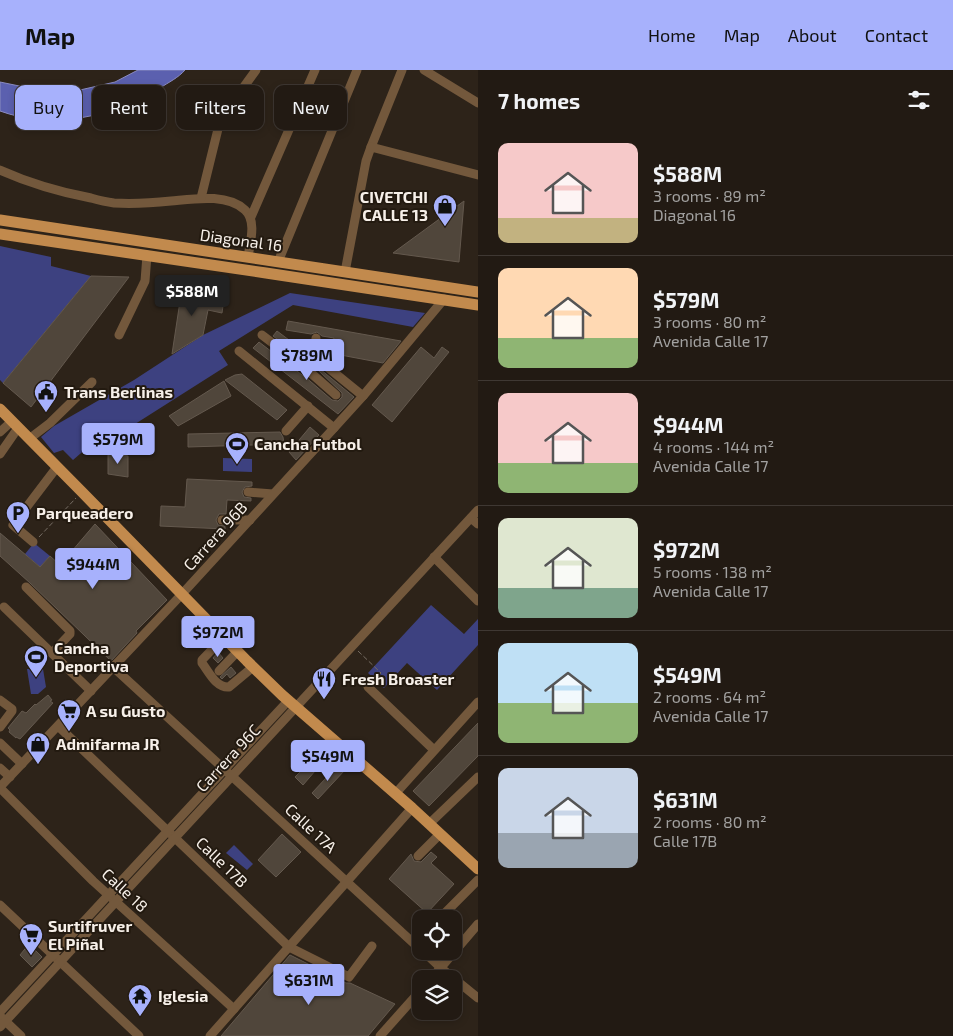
<!DOCTYPE html>
<meta charset="utf-8">
<style>
:root{--surface:#221a13;--page:#2e2721;--text:#f1f3f6;--muted:#a2a1a0;--line:#3f3833;--accent:#a7b1fc}
body{margin:0;font-family:"Exo 2",sans-serif;background:var(--page);color:var(--text);height:100vh;display:flex;flex-direction:column;font-size:19px;white-space:nowrap}
*{box-sizing:border-box;margin:0}
p{font-size:16px;color:var(--muted)}
.icon{flex:none;width:28px;height:28px;fill:none;stroke:currentColor;stroke-width:2;stroke-linecap:round;stroke-linejoin:round}
.map{position:relative;flex:1;overflow:hidden}
.panel{display:flex;flex-direction:column;background:var(--surface);width:475px}
.panel>*{flex:none}
.hud{position:absolute;left:15px;top:15px;width:388px;height:45px;display:flex;gap:10px}
.tools{position:absolute;left:412px;top:840px;display:grid;gap:10px}
.tools a{display:grid;place-items:center;width:50px;height:50px;border-radius:10px;background:var(--surface);box-shadow:0 2px 8px #0003,0 0 0 1px var(--line);font-size:25px}
.price{position:absolute;translate:-50% -42px;padding:0 11px;border-radius:5px;background:var(--accent);color:#111;font-size:16px;line-height:32px;filter:drop-shadow(0 1px 2px #0008)}
.price::after{content:'';position:absolute;left:50%;top:30px;width:15px;height:11px;margin-left:-8px;background:inherit;clip-path:polygon(0 0,100% 0,50% 100%)}
.price.current{background:#222;color:#fff}
ul{padding:0;list-style:none}
li{display:flex;align-items:center;gap:15px;height:125px;padding:0 20px}
li+li{border-top:1px solid var(--line)}
li span{display:grid;place-items:center;flex:none;width:140px;height:100px;border-radius:10px;color:#555}
li>.icon{margin-inline-start:auto}
span .icon{width:60px;height:60px;fill:#fffc;stroke-width:1}
li b{font-size:21px}
h2{display:flex;justify-content:space-between;align-items:center;height:60px;padding:0 20px;font-size:21px}
.chip{padding:0 18px;border-radius:10px;background:var(--surface);box-shadow:0 2px 8px #0003,0 0 0 1px var(--line);font-size:18px;line-height:45px}
.chip.current{background:var(--accent);color:#111}
header{display:flex;align-items:center;gap:30px;box-sizing:border-box;height:70px;padding:0 25px;background:var(--accent);color:#111}
header strong{font-size:24px}
nav{display:flex;gap:28px;margin-inline-start:auto;font-size:18px}
main{display:flex;flex:1;min-height:0}
.map>svg:first-child{display:block}
.green{fill:#3d4180}
.water{fill:#5b60af;stroke:#8a8bc0}
.building{fill:#50463b;stroke:#64594e}
.lines{fill:none;stroke-linecap:round;stroke-linejoin:round}
.path{stroke:#766d64;stroke-width:1;stroke-dasharray:5 2.5;stroke-linecap:butt}
.minor{stroke:#73583c;stroke-width:9}
.major{stroke:#c28a4d;stroke-width:11}
.labels{text-anchor:middle;stroke-width:4;stroke-linejoin:round;paint-order:stroke}
.poi-label{font-size:16px;font-weight:bold;fill:#f7f0e9;stroke:#231a10;text-anchor:start}
.street-label{font-size:16px;fill:#f7f0e9;stroke:#231a10}
</style>
<header>
<strong>Map</strong>
<nav><a>Home</a><a>Map</a><a>About</a><a>Contact</a></nav>
</header>
<main>
<div class="map">
<svg width="478" height="966" viewBox="0 0 478 966">
<rect width="100%" height="100%" fill="#2d2319"/>
<!-- green -->
<g class="green">
<polygon points="0,176 51,187 51,196 91,206 3,313 0,310"/>
<polygon points="290,223 425,243 413,257 293,235 219,281 228,295 91,382 88,377 73,390 63,380 54,383 41,367 54,356 134,310 203,265"/>
<polygon points="223,388 252,389 252,402 223,401"/>
<polygon points="34,473 50,486 40,497 25,484"/>
<polygon points="431,535 464,564 478,549 478,575 437,620 407,593 384,618 368,603"/>
<polygon points="27,599 43,599 46,617 38,624 31,624"/>
<polygon points="234,775 253,794 247,800 226,783"/>
</g>
<!-- water -->
<path class="water" d="M138,0H185C178,8 169,12 160,18C114,47 52,60 0,41V12L29,18L80,20L115,12Z"/>
<!-- building -->
<g class="building">
<polygon points="464,131 459,192 393,183"/>
<polygon points="91,206 129,207 31,337 3,313"/>
<polygon points="182,218 212,223 209,234 223,236 222,243 208,240 203,265 172,284"/>
<polygon points="288,251 401,271 383,293 330,283 334,268 322,266 317,262 311,264 286,260"/>
<polygon points="277,261 309,285 305,290 273,266"/>
<polygon points="259,272 310,311 332,330 338,331 342,327 342,323 319,301 320,299 354,327 338,344 253,278"/>
<polygon points="421,277 434,288 442,277 449,282 392,352 372,335"/>
<polygon points="242,304 287,340 277,350 225,310 235,305"/>
<polygon points="224,311 231,326 178,356 169,346"/>
<polygon points="310,357 319,365 296,390 289,382"/>
<polygon points="280,362 283,367 284,374 188,377 188,364"/>
<polygon points="108,384 128,386 128,407 108,404"/>
<polygon points="187,409 252,412 252,416 245,417 242,422 244,427 251,428 251,431 227,430 226,444 219,444 216,450 218,455 225,456 225,459 160,456 161,436 185,437"/>
<polygon points="95,454 167,530 136,561 137,563 111,591 30,513 0,486 0,463 40,497 50,486 60,495"/>
<polygon points="218,582 223,588 218,593 213,588"/>
<polygon points="231,597 236,603 230,608 227,604 222,609 220,607"/>
<polygon points="48,625 52,630 50,631 53,633 20,669 16,667 16,668 9,662 10,660 8,658 22,641 26,643 35,634 36,635"/>
<polygon points="478,653 478,686 429,736 413,721"/>
<polygon points="322,680 328,686 303,715 295,707"/>
<polygon points="339,694 345,700 318,729 312,723"/>
<polygon points="282,764 301,782 276,807 258,790"/>
<polygon points="431,782 437,787 431,793 454,814 427,843 389,809 411,784 414,791 421,792"/>
<polygon points="29,874 42,887 32,897 20,885"/>
<polygon points="290,885 346,913 350,913 395,934 368,966 221,966"/>
</g>
<g class="lines">
<!-- path -->
<g class="path">
<polyline points="39,467 76,428"/>
<polyline points="358,581 381,603 374,610"/>
</g>
<!-- minor -->
<g class="minor">
<polyline points="424,0 478,33"/>
<polyline points="371,77 402,0"/>
<path d="M0,100C29,113 60,122 91,128C98,130 106,132 114,133C133,134 152,133 171,131C193,129 227,123 245,140C257,151 250,173 248,187"/>
<polyline points="201,128 218,59 230,36 256,0"/>
<polyline points="251,147 315,0"/>
<polyline points="278,192 357,0"/>
<polyline points="345,202 366,91 371,77 478,105"/>
<polyline points="119,265 145,211 147,185"/>
<polyline points="262,265 304,297 336,325"/>
<polyline points="316,268 315,287 363,326"/>
<polyline points="239,281 334,358"/>
<polyline points="286,361 308,336"/>
<polyline points="0,362 12,351"/>
<polyline points="29,369 50,353 92,312"/>
<polyline points="0,384 18,358"/>
<polyline points="248,422 273,424"/>
<polyline points="471,448 478,454"/>
<polyline points="222,450 250,450"/>
<polyline points="33,472 13,455 57,397"/>
<polyline points="434,487 478,531"/>
<polyline points="26,517 70,561 70,564 52,583"/>
<polyline points="4,537 91,621"/>
<path d="M224,567L202,590V593C209,602 216,618 229,617L253,597"/>
<polyline points="113,597 421,880"/>
<polyline points="219,601 238,581"/>
<polyline points="368,617 434,680"/>
<polyline points="0,630 12,639 12,641 0,657"/>
<polyline points="58,656 289,877 349,907 372,876"/>
<polyline points="0,673 22,694"/>
<polyline points="0,698 10,707"/>
<polyline points="0,717 182,524 334,358 363,326 444,229"/>
<polyline points="0,718 93,811 234,939"/>
<polyline points="395,724 478,632"/>
<polyline points="429,754 478,707"/>
<polyline points="418,786 440,764"/>
<polyline points="0,835 139,966"/>
<polyline points="444,844 478,810"/>
<polyline points="423,881 441,898 478,928"/>
<polyline points="431,909 478,854"/>
<polyline points="0,942 288,631"/>
<polyline points="1,947 21,966"/>
<polyline points="0,957 478,440"/>
<polyline points="210,966 412,738"/>
<polyline points="380,966 421,920"/>
</g>
<!-- major -->
<g class="major">
<polyline points="0,150 478,222"/>
<polyline points="0,164 266,203 478,235"/>
<polyline points="0,339 82,422 247,591 282,625 412,738 478,799"/>
</g>
</g>
<!-- icons -->
<defs>
<g id="shop-pin" transform="scale(1.25)"><path d="M0 17L-7.5 6A9.5 9.5 0 1 1 7.5 6Z" fill="#a7b1fc" stroke="#231a10"/><path d="M-5-2.5h2.3a2.7 3.5 0 0 1 5.4 0H5L5.5 6h-11ZM-1.5-2.5h3a1.5 2.3 0 0 0-3 0Z" fill="#111"/></g>
<g id="civic-pin" transform="scale(1.25)"><path d="M0 17L-7.5 6A9.5 9.5 0 1 1 7.5 6Z" fill="#a7b1fc" stroke="#231a10"/><path d="M-.6-6.5H3V-4.5H.6V-3L4-1V1h2V6H-6V1h2V-1L-.6-3ZM-1.2 2.5V6h2.4V2.5Z" fill="#111"/></g>
<g id="stadium-pin" transform="scale(1.25)"><path d="M0 17L-7.5 6A9.5 9.5 0 1 1 7.5 6Z" fill="#a7b1fc" stroke="#231a10"/><path d="M0-5a6.5 5 0 1 0 0 10a6.5 5 0 1 0 0-10ZM-3.5-1.8h7v3.6h-7Z" fill="#111"/></g>
<g id="parking-pin" transform="scale(1.25)"><path d="M0 17L-7.5 6A9.5 9.5 0 1 1 7.5 6Z" fill="#a7b1fc" stroke="#231a10"/><path d="M-3.5-5.5H1a3.5 3.5 0 0 1 0 7H-1V5.5H-3.5ZM-1-3.4V-.6H.8a1.4 1.4 0 0 0 0-2.8Z" fill="#111"/></g>
<g id="restaurant-pin" transform="scale(1.25)"><path d="M0 17L-7.5 6A9.5 9.5 0 1 1 7.5 6Z" fill="#a7b1fc" stroke="#231a10"/><path d="M-5-6h1v4h1v-4h1v4h1v-4h1v5L-1.5 .5V6h-2V.5L-5-1ZM5-6V6H3V1.5H1.5Q1.5-4 5-6Z" fill="#111"/></g>
<g id="supermarket-pin" transform="scale(1.25)"><path d="M0 17L-7.5 6A9.5 9.5 0 1 1 7.5 6Z" fill="#a7b1fc" stroke="#231a10"/><path d="M-6-5.5h2.5l.6 2H6L4.5 2H-2.5L-4.4-4H-6ZM-1.5 3.2a1.3 1.3 0 1 0 .1 0ZM3 3.2a1.3 1.3 0 1 0 .1 0Z" fill="#111"/></g>
<g id="temple-pin" transform="scale(1.25)"><path d="M0 17L-7.5 6A9.5 9.5 0 1 1 7.5 6Z" fill="#a7b1fc" stroke="#231a10"/><path d="M0-6L5-2H3V0L6.5 2.5H4V6H1.5V3h-3V6H-4V2.5H-6.5L-3 0V-2H-5Z" fill="#111"/></g>
</defs>
<g fill-rule="evenodd">
<use href="#shop-pin" x="445" y="136"/>
<use href="#civic-pin" x="46" y="322"/>
<use href="#stadium-pin" x="237" y="374"/>
<use href="#parking-pin" x="18" y="443"/>
<use href="#stadium-pin" x="36" y="587"/>
<use href="#restaurant-pin" x="324" y="609"/>
<use href="#supermarket-pin" x="69" y="641"/>
<use href="#shop-pin" x="38" y="674"/>
<use href="#supermarket-pin" x="31" y="865"/>
<use href="#temple-pin" x="140" y="926"/>
</g>
<g class="labels">
<!-- poi labels -->
<g class="poi-label">
<text x="428" y="133" text-anchor="end">CIVETCHI<tspan x="428" dy="18">CALLE 13</tspan></text>
<text x="64" y="328">Trans Berlinas</text>
<text x="254" y="380">Cancha Futbol</text>
<text x="36" y="449">Parqueadero</text>
<text x="54" y="584">Cancha<tspan x="54" dy="18">Deportiva</tspan></text>
<text x="342" y="615">Fresh Broaster</text>
<text x="86" y="647">A su Gusto</text>
<text x="56" y="680">Admifarma JR</text>
<text x="48" y="862">Surtifruver<tspan x="48" dy="18">El Piñal</tspan></text>
<text x="158" y="932">Iglesia</text>
</g>
<!-- street labels -->
<g class="street-label">
<text transform="translate(241 170) rotate(8)" y="6">Diagonal 16</text>
<text transform="translate(215 466) rotate(-48)" y="6">Carrera 96B</text>
<text transform="translate(228 688) rotate(-47)" y="6">Carrera 96C</text>
<text transform="translate(311 758) rotate(43)" y="6">Calle 17A</text>
<text transform="translate(222 792) rotate(44)" y="6">Calle 17B</text>
<text transform="translate(125 820) rotate(43)" y="6">Calle 18</text>
</g>
</g>
</svg>
<div class="tools">
<a><svg class="icon" aria-label="locate" viewBox="0 0 24 24"><circle cx="12" cy="12" r="6"/><path d="M12 2v4M12 18v4M2 12h4M18 12h4"/></svg></a>
<a><svg class="icon" aria-label="layers" viewBox="0 0 24 24"><path d="M12 4l9 5-9 5-9-5zM3 14l9 5 9-5"/></svg></a>
</div>
<b class="price current" style="left:192px;top:247px">$588M</b>
<b class="price" style="left:307px;top:311px">$789M</b>
<b class="price" style="left:118px;top:395px">$579M</b>
<b class="price" style="left:93px;top:520px">$944M</b>
<b class="price" style="left:218px;top:588px">$972M</b>
<b class="price" style="left:328px;top:712px">$549M</b>
<b class="price" style="left:309px;top:936px">$631M</b>
<div class="hud">
<a class="chip current">Buy</a>
<a class="chip">Rent</a>
<a class="chip">Filters</a>
<a class="chip">New</a>
</div>
</div>
<section class="panel">
<h2>7 homes<svg class="icon" aria-label="filters" viewBox="0 0 24 24"><path d="M4 7h16M4 17h16"/><circle cx="9" cy="7" r="2"/><circle cx="15" cy="17" r="2"/></svg></h2>
<ul>
<li><span style="background:linear-gradient(#f6c9c9 75%,#c2b280 0)"><svg class="icon" aria-label="home" viewBox="0 0 24 24"><path d="M3 11l9-7 9 7M6 9v11h12V9"/></svg></span><div><b>$588M</b><p>3 rooms · 89 m²</p><p>Diagonal 16</p></div></li>
<li><span style="background:linear-gradient(#ffd9b3 70%,#8fb573 0)"><svg class="icon" aria-label="home" viewBox="0 0 24 24"><path d="M3 11l9-7 9 7M6 9v11h12V9"/></svg></span><div><b>$579M</b><p>3 rooms · 80 m²</p><p>Avenida Calle 17</p></div></li>
<li><span style="background:linear-gradient(#f6c9c9 70%,#8fb573 0)"><svg class="icon" aria-label="home" viewBox="0 0 24 24"><path d="M3 11l9-7 9 7M6 9v11h12V9"/></svg></span><div><b>$944M</b><p>4 rooms · 144 m²</p><p>Avenida Calle 17</p></div></li>
<li><span style="background:linear-gradient(#dfe7d0 70%,#7fa58c 0)"><svg class="icon" aria-label="home" viewBox="0 0 24 24"><path d="M3 11l9-7 9 7M6 9v11h12V9"/></svg></span><div><b>$972M</b><p>5 rooms · 138 m²</p><p>Avenida Calle 17</p></div></li>
<li><span style="background:linear-gradient(#bfe0f5 60%,#8fb573 0)"><svg class="icon" aria-label="home" viewBox="0 0 24 24"><path d="M3 11l9-7 9 7M6 9v11h12V9"/></svg></span><div><b>$549M</b><p>2 rooms · 64 m²</p><p>Avenida Calle 17</p></div></li>
<li><span style="background:linear-gradient(#c9d6e8 65%,#9aa5b1 0)"><svg class="icon" aria-label="home" viewBox="0 0 24 24"><path d="M3 11l9-7 9 7M6 9v11h12V9"/></svg></span><div><b>$631M</b><p>2 rooms · 80 m²</p><p>Calle 17B</p></div></li>
</ul>
</section>
</main>
